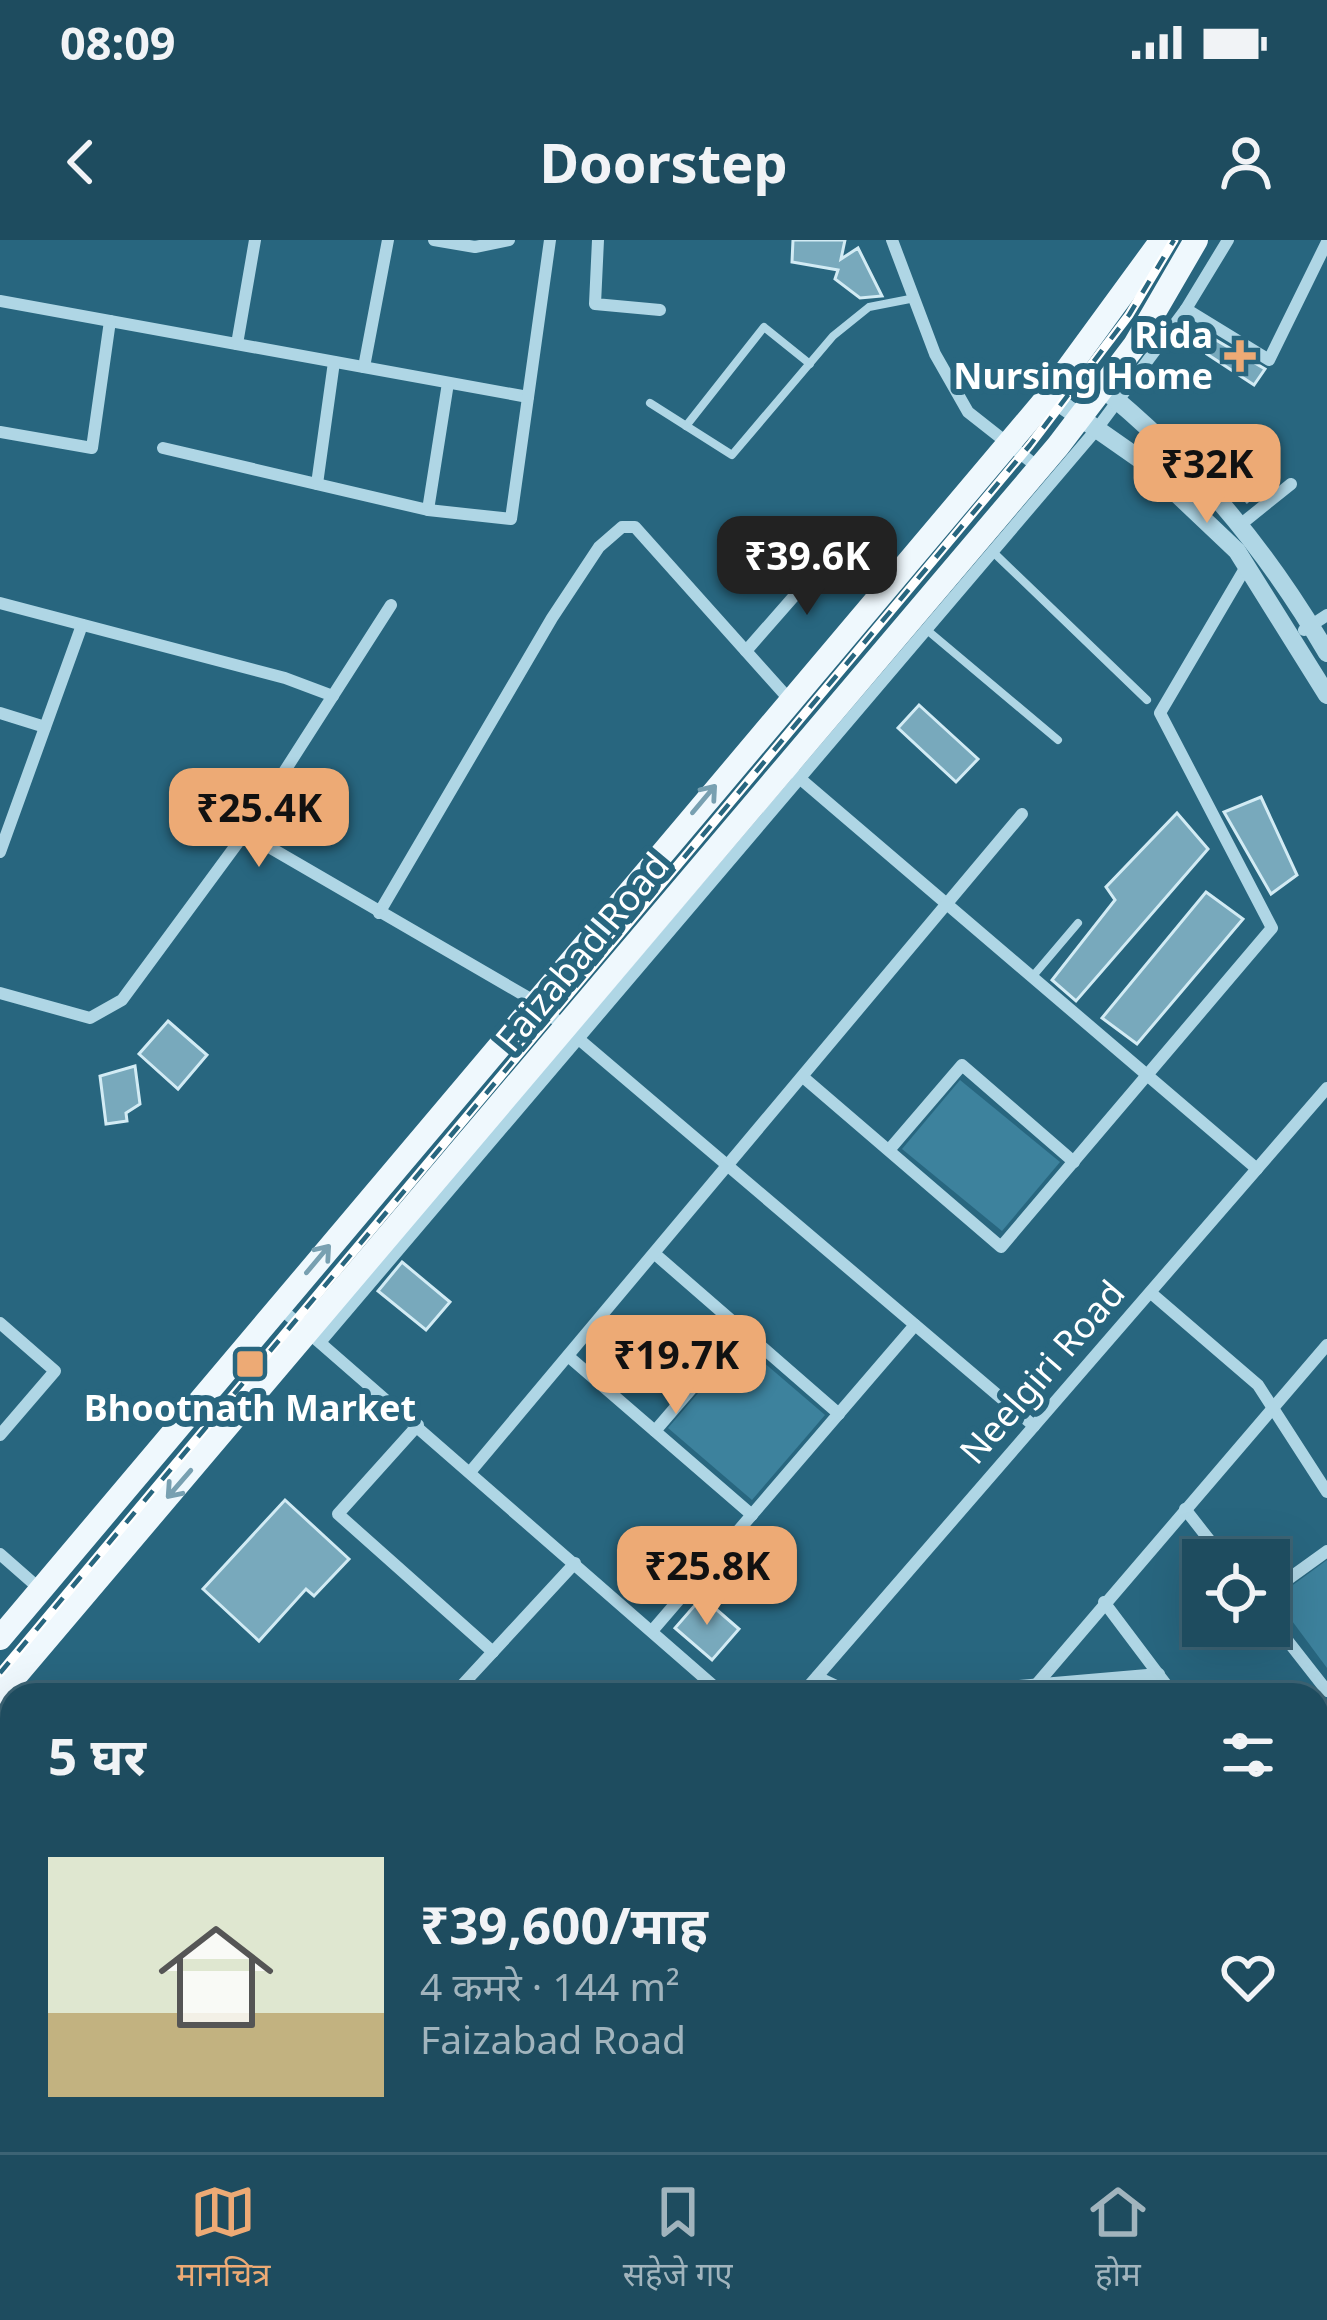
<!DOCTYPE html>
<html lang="hi">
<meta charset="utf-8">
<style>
:root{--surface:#1e4c5f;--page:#2b5668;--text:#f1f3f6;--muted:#a1b4bd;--line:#3c6374;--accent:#edaa75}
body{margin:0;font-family:"Noto Sans","Noto Sans Devanagari",sans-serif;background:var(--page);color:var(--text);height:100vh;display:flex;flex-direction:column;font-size:45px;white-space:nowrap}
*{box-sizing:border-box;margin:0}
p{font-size:39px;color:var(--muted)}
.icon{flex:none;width:66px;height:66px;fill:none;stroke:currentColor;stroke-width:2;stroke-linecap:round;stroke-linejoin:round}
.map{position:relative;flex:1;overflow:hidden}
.details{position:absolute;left:0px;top:1443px;width:1329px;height:471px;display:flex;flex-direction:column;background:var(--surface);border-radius:36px 36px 0 0;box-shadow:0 12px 48px #0002,0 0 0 3px var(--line)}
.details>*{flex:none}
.controls{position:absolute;left:1182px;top:1299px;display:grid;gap:24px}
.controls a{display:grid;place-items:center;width:108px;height:108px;border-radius:0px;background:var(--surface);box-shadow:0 12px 48px #0002,0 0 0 3px var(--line);font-size:60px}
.price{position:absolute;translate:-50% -102px;padding:0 27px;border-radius:24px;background:var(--accent);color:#111;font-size:39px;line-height:78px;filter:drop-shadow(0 3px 6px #0008)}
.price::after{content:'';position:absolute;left:50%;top:72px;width:36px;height:27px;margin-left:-18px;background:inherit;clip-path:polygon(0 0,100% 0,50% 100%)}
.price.selected{background:#222;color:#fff}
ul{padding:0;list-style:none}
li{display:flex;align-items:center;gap:36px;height:300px;padding:0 48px}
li+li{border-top:3px solid var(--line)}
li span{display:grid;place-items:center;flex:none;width:336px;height:240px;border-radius:0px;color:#555}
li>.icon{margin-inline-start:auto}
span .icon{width:144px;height:144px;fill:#fffc;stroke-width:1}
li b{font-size:51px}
h2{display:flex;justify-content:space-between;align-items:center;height:144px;padding:0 48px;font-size:51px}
.status{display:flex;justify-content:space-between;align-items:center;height:84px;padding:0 60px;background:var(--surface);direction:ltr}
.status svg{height:33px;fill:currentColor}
header{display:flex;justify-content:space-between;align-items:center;height:156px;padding:0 48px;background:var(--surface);font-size:54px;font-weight:700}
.menu{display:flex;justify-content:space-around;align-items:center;height:168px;border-top:3px solid var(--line);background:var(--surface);font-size:33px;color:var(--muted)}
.menu a{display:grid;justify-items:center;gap:6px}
.menu .selected{color:var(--accent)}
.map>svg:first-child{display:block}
.green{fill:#3d829d}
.building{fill:#78a9bc;stroke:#d2ebf4;stroke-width:3}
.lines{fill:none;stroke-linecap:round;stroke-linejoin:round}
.path{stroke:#afd6e5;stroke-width:3;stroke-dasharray:6 9;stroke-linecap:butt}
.service{stroke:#afd6e5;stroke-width:8}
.minor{stroke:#afd6e5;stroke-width:12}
.tertiary{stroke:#afd6e5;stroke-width:18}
.primary{stroke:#eff8fd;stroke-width:24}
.rail-casing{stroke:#fff;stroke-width:9}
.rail{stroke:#28667f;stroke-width:4.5;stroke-dasharray:14;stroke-linecap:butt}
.oneway{stroke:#78a0b1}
.poi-dot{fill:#edaa75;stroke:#28667f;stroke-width:4.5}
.labels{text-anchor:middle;stroke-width:12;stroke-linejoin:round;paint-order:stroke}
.poi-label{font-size:36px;font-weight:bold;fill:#fff;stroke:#28667f;text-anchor:end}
.street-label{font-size:36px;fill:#fff;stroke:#28667f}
</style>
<div class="status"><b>08:09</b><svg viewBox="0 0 49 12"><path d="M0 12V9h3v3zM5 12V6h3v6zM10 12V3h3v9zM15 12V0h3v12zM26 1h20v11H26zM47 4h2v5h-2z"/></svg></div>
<header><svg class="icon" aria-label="back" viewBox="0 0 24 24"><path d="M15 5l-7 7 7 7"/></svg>Doorstep<svg class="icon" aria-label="person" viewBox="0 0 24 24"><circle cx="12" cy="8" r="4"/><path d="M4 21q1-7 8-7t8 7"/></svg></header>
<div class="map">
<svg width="1327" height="1912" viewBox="0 0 1327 1912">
<rect width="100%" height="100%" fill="#28667f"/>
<!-- green -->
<g class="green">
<polygon points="960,840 1060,922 1002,991 902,909"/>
<polygon points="741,1103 825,1175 752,1260 668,1188"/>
<polygon points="1327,1320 1327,1428 1275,1358"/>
</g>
<!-- building -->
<g class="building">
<polygon points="793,0 845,0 841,19 858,8 882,56 860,58 835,39 838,30 792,22"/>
<polygon points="1216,100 1265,129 1254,145 1207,114"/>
<polygon points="919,465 978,519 956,542 898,488"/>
<polygon points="1261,557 1297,635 1271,654 1224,572"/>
<polygon points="1177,573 1208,609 1076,761 1052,740 1115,660 1106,647"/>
<polygon points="1206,652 1243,679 1137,804 1102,778"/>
<polygon points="168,781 207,815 178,849 139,814"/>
<polygon points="135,826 140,864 126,873 127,881 106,884 100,836"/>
<polygon points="402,1022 450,1062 426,1090 378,1051"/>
<polygon points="285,1260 349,1319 314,1356 306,1349 259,1401 203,1349"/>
<polygon points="702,1357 739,1389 712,1420 675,1388"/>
</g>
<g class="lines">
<!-- path -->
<polyline class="path" points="1213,227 1248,263"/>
<!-- service -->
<g class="service">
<polyline points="650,163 732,215 833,96 869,67 915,58"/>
<polyline points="686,186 764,87 810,124"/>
<polyline points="992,311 1147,460"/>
<polyline points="927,390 1058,500"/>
<polyline points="1033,736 1078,683"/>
</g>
<!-- minor -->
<g class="minor">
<polyline points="434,0 475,7 509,0"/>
<polyline points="598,0 595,64 660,70"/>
<polyline points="892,0 935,114 968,172 1039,228"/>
<polyline points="0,61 528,157"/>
<polyline points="1186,69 1269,120 1327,2"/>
<polyline points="237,104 255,0"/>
<polyline points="364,127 388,0"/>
<polyline points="0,192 92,208 110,81"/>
<polyline points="163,208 428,270 511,279 550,0"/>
<polyline points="317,244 334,122"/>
<polyline points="428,270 448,143"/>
<polyline points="1240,285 1291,244"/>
<polyline points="0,363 285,438 333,456"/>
<polyline points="1304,390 1327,375"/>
<polyline points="746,411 831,314"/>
<polyline points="0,473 45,487"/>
<polyline points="797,536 1257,929"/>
<polyline points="245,593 391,365"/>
<polyline points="0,612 82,385"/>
<polyline points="379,673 552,378 599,307 622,287 635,287 788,458"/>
<polyline points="0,753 90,778 122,760 245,593 534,761 1034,1186"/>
<polyline points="803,837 1001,1007 1272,688 1160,473 1247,325"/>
<polyline points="889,910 962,825 1074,922"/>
<polyline points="655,1014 839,1174"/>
<polyline points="1151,1053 1258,1145 1327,1252"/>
<polyline points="279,1067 724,1455"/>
<polyline points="0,1083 55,1131 0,1195"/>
<polyline points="321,1101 1096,190 1186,69 1228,0"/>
<polyline points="568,1116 752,1275"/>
<polyline points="418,1185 338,1274 493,1412"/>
<polyline points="655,1191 742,1090"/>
<polyline points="471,1231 1022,574"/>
<polyline points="1185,1269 1225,1320"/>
<polyline points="0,1314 41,1350"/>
<polyline points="1269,1353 1327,1311"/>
<polyline points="1104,1362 1174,1455"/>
<polyline points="1269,1377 1327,1451"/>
<polyline points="652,1391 915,1085"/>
<polyline points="817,1437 855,1455"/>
<polyline points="1036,1445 1327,1105"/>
<polyline points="453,1455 575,1323"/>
<polyline points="801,1455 1327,848"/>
<polyline points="916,1455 1159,1434"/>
<polyline points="1317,1475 1327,1467"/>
<polyline points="0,1562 12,1573"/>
<polyline points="1317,1644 1327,1657"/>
<polyline points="1317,1872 1327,1864"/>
<polyline points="1317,1899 1327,1912"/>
<polyline points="687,1902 695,1912"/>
<polyline points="913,1902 921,1912"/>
<polyline points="1187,1902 1195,1912"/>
<polyline points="31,1912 40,1902"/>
<polyline points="603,1912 613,1902"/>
<polyline points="766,1912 780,1902"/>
</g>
<!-- tertiary -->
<g class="tertiary">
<path d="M1072,124C1181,208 1258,295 1327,413"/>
<polyline points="1048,155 1141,220 1237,311 1327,455"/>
<polyline points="1317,1670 1327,1662"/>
<polyline points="1317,1692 1327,1684"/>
<polyline points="1008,1912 1021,1902"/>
<polyline points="1037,1912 1050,1902"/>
</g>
<!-- primary -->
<g class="primary">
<polyline points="0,1398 1042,164 1162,0"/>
<polyline points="0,1454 1058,206 1135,105 1196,0"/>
</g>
<!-- rail casing -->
<g class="rail-casing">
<polyline id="rail" points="0,1433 1030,205 1129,75 1174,0"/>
</g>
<!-- rail -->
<use href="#rail" class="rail"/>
</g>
<!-- one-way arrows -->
<defs><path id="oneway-shaft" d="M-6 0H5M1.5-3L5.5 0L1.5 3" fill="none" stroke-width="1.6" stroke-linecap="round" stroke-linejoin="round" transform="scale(3)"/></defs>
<g class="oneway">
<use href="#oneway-shaft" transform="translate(704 559) rotate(-50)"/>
<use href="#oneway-shaft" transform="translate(318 1019) rotate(-50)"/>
<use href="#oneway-shaft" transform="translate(179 1244) rotate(131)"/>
</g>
<!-- markers -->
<g class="poi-dot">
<path d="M1234 98h12v12h12v12h-12v12h-12v-12h-12v-12h12z"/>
<rect x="235" y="1109" width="30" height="30" rx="6"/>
</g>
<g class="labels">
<!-- poi labels -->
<g class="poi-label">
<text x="1213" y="108">Rida<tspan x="1213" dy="41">Nursing Home</tspan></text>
<text x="250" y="1181" text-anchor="middle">Bhootnath Market</text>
</g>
<!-- street labels -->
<g class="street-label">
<text transform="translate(582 712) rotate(-50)" y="13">Faizabad Road</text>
<text transform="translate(1042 1132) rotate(-49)" y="13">Neelgiri Road</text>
</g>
</g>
</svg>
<div class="controls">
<a><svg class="icon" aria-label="locate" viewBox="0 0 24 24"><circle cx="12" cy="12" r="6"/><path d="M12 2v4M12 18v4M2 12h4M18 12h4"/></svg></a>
</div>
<b class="price" style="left:1207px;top:286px">₹32K</b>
<b class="price selected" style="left:807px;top:378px">₹39.6K</b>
<b class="price" style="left:259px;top:630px">₹25.4K</b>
<b class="price" style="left:676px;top:1177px">₹19.7K</b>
<b class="price" style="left:707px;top:1388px">₹25.8K</b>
<section class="details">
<h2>5 घर<svg class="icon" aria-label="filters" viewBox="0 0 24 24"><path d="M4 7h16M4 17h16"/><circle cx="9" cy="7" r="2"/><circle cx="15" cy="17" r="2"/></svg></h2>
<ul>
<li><span style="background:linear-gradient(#dfe7d0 65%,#c2b280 0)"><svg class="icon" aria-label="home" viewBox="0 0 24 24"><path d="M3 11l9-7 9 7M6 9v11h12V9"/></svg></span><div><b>₹39,600/माह</b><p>4 कमरे · 144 m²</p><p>Faizabad Road</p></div><svg class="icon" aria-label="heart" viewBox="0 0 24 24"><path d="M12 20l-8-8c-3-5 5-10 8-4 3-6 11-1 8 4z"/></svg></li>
</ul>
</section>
</div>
<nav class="menu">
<a class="selected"><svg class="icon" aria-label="map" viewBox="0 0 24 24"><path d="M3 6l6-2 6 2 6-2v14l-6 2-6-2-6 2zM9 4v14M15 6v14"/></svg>मानचित्र</a>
<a><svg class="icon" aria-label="saved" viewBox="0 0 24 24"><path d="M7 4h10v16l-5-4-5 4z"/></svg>सहेजे गए</a>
<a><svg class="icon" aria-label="home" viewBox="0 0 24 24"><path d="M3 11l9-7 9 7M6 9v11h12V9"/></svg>होम</a>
</nav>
